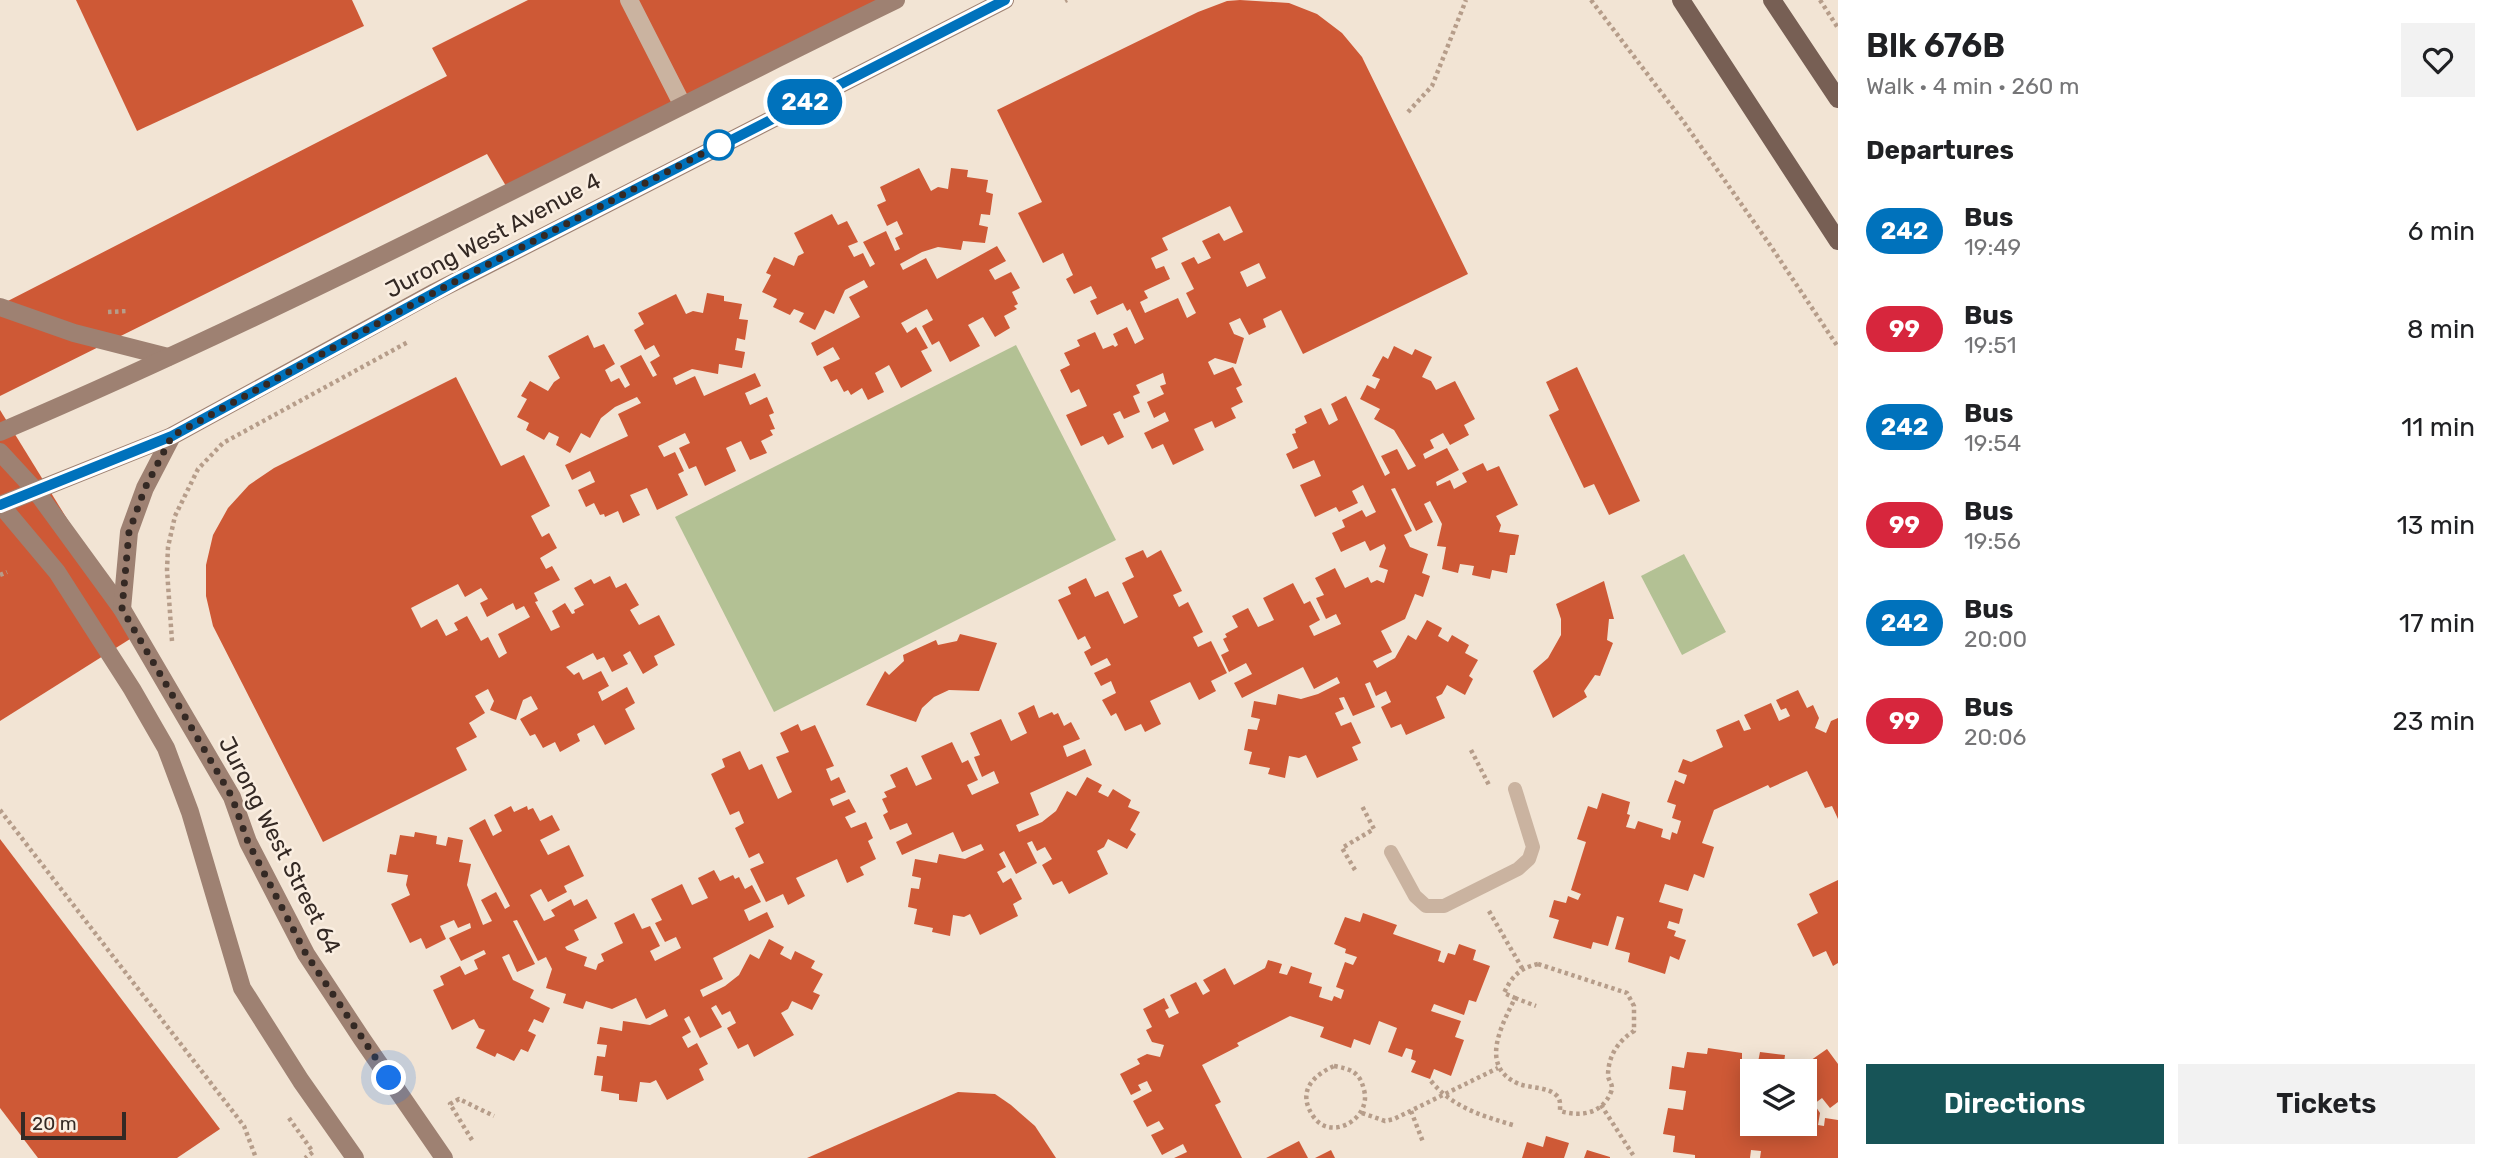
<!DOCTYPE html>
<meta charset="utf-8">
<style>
body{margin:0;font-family:Rubik,sans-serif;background:#f2f2f2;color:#202124;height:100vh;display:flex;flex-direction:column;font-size:26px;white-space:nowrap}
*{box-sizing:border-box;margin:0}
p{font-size:23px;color:#757577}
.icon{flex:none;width:38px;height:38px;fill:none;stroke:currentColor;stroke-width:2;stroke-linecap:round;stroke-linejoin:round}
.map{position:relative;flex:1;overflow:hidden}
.drawer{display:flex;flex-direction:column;background:#fff;width:665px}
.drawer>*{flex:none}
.badge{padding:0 14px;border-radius:23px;font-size:24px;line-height:46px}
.fabs{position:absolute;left:1740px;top:1059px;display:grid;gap:14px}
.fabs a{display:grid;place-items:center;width:77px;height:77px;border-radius:0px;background:#fff;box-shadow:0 4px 18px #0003;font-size:35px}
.scale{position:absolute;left:21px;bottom:18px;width:105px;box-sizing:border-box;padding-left:7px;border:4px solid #342924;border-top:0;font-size:19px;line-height:24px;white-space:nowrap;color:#342924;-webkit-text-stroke:5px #faeee1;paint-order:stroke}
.you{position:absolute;width:35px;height:35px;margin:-18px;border:5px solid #fff;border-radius:50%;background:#1a73e8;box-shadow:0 0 0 10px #1a73e833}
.map>.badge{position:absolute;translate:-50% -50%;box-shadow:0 0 0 4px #fff}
h2{padding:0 28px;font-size:26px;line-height:63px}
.round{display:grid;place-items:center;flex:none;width:74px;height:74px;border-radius:0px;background:#f2f2f2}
.summary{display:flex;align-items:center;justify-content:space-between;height:119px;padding:0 28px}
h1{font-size:33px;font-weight:600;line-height:52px}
.primary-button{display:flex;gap:14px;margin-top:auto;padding:14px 28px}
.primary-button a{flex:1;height:80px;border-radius:0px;background:#175457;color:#fff;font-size:28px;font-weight:600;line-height:80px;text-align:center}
.primary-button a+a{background:#f2f2f2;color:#202124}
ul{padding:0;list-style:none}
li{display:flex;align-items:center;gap:21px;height:98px;padding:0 28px}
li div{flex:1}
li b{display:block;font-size:26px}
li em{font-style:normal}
li .badge{min-width:77px;font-weight:700;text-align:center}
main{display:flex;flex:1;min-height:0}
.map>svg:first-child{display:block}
.green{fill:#b3c194}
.building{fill:#ce5936;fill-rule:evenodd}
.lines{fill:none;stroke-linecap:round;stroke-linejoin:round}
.path{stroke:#b69d8a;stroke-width:4.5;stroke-dasharray:3.5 3.5;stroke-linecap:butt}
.lane{stroke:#cab3a0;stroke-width:14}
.street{stroke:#cab3a0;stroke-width:18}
.secondary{stroke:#9e8172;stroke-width:18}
.primary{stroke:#775f54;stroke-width:18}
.line-casing{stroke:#fff;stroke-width:16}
.line{stroke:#0072bc;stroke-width:10}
.walk{stroke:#342924;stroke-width:7;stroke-dasharray:0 12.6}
.stop-dot{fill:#fff;stroke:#0072bc;stroke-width:3.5}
.labels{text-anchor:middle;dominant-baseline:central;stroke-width:5;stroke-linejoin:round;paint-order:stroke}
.street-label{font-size:23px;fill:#342924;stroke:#faeee1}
</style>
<main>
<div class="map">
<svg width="1838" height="1158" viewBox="0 0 1838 1158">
<rect width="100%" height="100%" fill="#f2e4d4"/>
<!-- green -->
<g class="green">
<polygon points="1016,345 1116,540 774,712 675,517"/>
<polygon points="1684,554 1726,632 1682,655 1641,576"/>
</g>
<!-- building -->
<g class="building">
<polygon points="76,0 352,0 364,26 137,131"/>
<polygon points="528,0 878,0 506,186 487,154 0,396 0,305 447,76 432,48"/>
<path d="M1240,0L1289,3L1317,14L1342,33L1362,57L1468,274L1303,354L1281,310L1263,319L1266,327L1249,335L1240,318L1229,323L1234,334L1244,338L1236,364L1215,358L1208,362L1214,375L1233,367L1242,385L1236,388L1243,402L1231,408L1236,418L1215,428L1212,421L1194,429L1204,450L1173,465L1163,444L1152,449L1144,433L1169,421L1165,412L1154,418L1147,402L1164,394L1160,386L1166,384L1163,373L1136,385L1140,393L1133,396L1140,412L1124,419L1120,411L1113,414L1124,437L1108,445L1103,436L1081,446L1066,415L1087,406L1079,389L1071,393L1060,370L1070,365L1064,353L1080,346L1077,340L1095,332L1103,349L1113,345L1115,347L1118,345L1113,334L1127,327L1135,344L1144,339L1130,309L1127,311L1123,303L1097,315L1090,301L1097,298L1091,286L1074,294L1066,279L1073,275L1063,253L1043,263L1018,213L1042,202L997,110L1198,12L1227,1ZM1230,206L1243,232L1224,241L1219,233L1202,241L1211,258L1198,264L1194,257L1181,263L1194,289L1186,293L1196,313L1187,318L1178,298L1145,313L1140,302L1148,298L1144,291L1170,279L1164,266L1156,269L1151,258L1168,250L1162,238ZM1259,263L1266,278L1247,287L1240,272Z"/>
<polygon points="919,168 931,191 938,187 948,189 951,168 968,170 967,177 988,180 986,192 993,194 990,215 981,214 979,225 988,227 985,243 963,241 961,250 938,247 922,252 900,264 903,270 926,258 937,279 997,246 1006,261 989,270 995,280 1011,272 1020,288 1012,292 1018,304 1014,306 1017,309 1004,316 1010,328 995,337 983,317 968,325 980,346 950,362 939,341 932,345 922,326 933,320 927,309 901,323 907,333 916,327 928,348 921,351 932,371 901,388 889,365 875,373 884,392 868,400 862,388 851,395 848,390 844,392 837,379 831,382 823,367 840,359 833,347 817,356 811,343 860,317 849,297 868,287 864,280 845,290 834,314 825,310 815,330 799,322 804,313 794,309 790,315 773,307 777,299 762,292 771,275 766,273 774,257 794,266 798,256 804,253 794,233 832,214 838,225 847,221 858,242 848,246 854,257 863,253 870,267 875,264 863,242 886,231 895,251 900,249 895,238 903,234 897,221 887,226 877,205 886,201 880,187"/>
<polygon points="707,293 724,296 724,301 742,304 739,319 748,320 745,340 737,338 735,350 745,352 742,368 719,364 718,374 692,369 673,378 676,385 695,376 704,396 755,373 761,386 745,393 750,405 767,397 774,413 769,415 775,429 770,430 773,435 761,441 767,453 750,460 741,441 726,448 736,471 705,486 696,466 689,469 679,448 690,443 685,433 658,446 664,457 675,452 684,471 678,474 688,495 657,510 647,488 630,495 640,515 623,523 618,511 605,517 604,514 600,515 594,503 586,507 578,490 595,482 590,471 572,480 565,465 628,436 618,414 641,403 637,397 615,407 601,418 590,438 581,433 570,453 556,445 559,437 549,432 544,440 526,430 529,423 517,417 527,399 521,396 530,381 548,391 554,382 560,378 548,356 588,335 594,348 604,344 615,364 605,370 611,382 619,378 625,388 630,385 620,366 641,355 653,377 657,375 650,362 660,356 654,345 645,350 634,330 644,324 638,313 676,294 686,314 693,311 703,313"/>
<polygon points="1394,346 1412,355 1415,349 1432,357 1422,377 1431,381 1436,390 1455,381 1475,419 1464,425 1469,435 1450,445 1443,433 1430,440 1434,448 1423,454 1425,459 1447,448 1459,470 1436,482 1437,486 1450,480 1454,489 1467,482 1462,473 1483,463 1487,471 1499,466 1518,505 1496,516 1501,525 1499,532 1519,535 1515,555 1510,555 1507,573 1492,570 1490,579 1472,575 1474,566 1460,564 1458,573 1442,569 1446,547 1437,546 1442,524 1430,501 1424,504 1433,522 1416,531 1395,488 1391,489 1412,531 1404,535 1410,547 1428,554 1422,573 1430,576 1423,597 1415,594 1405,619 1381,631 1392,652 1373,661 1377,668 1395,658 1408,635 1416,640 1427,620 1442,628 1438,636 1448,642 1452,635 1469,645 1465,653 1478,660 1469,676 1473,679 1465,695 1447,685 1442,694 1436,697 1445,718 1406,735 1401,724 1391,728 1381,707 1391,702 1386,691 1376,696 1370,682 1365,684 1375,707 1353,716 1344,697 1339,698 1344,709 1335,713 1341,726 1351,722 1361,743 1352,747 1358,760 1317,778 1306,755 1299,758 1289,756 1285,778 1268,774 1270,768 1249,764 1252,752 1244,750 1248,729 1257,730 1260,719 1251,717 1254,701 1276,705 1278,694 1301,699 1318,694 1340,683 1337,677 1314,689 1303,667 1242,698 1234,683 1252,674 1246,663 1229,672 1221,655 1229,651 1223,639 1227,637 1225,634 1238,627 1232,616 1248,608 1258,627 1274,620 1263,598 1293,583 1304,604 1310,601 1320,620 1309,626 1314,636 1341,624 1336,614 1326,619 1316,598 1324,595 1315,578 1335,568 1345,588 1368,577 1371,583 1377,580 1384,583 1388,570 1379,567 1386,548 1384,544 1370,551 1365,541 1341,552 1332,533 1345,527 1342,520 1362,510 1366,517 1376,512 1363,485 1352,491 1358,503 1339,512 1336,507 1315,517 1300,485 1321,476 1314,460 1293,469 1286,454 1298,448 1292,434 1296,433 1295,429 1307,423 1304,416 1321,408 1329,425 1338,420 1331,404 1346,396 1385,476 1390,473 1381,456 1397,449 1408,470 1416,466 1394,430 1374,419 1380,409 1360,399 1367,385 1375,389 1380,379 1372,376 1383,356 1388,359"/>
<polygon points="1577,367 1640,501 1609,515 1594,484 1584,488 1549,415 1559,410 1546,382"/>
<path d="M456,377L501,466L524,455L550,506L531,516L542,537L549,533L557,548L540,558L546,569L552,566L560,580L534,593L538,601L535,602L551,631L560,627L552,611L565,603L572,614L575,613L574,610L584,605L574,588L591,579L594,584L610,576L616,588L626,583L639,605L630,610L639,625L659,615L675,645L654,656L658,665L643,674L630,651L623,655L628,664L612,672L604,657L597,660L593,653L566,667L574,675L579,672L583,680L601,671L609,686L598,692L602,701L627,687L635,703L625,709L635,729L605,745L594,725L577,734L580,741L560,752L555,742L543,748L535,734L530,736L520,719L538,709L531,696L523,700L516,720L490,710L494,701L488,689L475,696L485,713L469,723L477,737L456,748L467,770L323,842L213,626L206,596V565L213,535L228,508L249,485L274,468ZM458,584L465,597L481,588L488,599L480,603L487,617L513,603L516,610L524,606L530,617L498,634L507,653L499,658L488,637L481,641L467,616L454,623L458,630L446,636L437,619L421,628L411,608Z"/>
<polygon points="0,410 138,634 0,721"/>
<polygon points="1143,550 1147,558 1161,550 1182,591 1173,595 1179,607 1188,602 1203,632 1193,637 1198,647 1211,641 1227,673 1211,681 1216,691 1199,700 1190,682 1150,701 1161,724 1145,732 1141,724 1125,731 1116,713 1111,716 1102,700 1116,693 1111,681 1101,686 1094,673 1111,665 1107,658 1091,666 1084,652 1091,648 1085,636 1078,640 1058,600 1071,594 1068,587 1086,578 1095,597 1108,591 1124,624 1138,617 1122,583 1134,577 1125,558"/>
<polygon points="1604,581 1614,619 1609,619 1607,640 1613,643 1600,676 1595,675 1584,691 1587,697 1553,718 1533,671 1548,658 1561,635 1561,619 1556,604"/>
<polygon points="960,634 997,643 979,691 949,690 934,697 922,708 916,722 866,705 885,671 889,675 904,661 903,655 936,640 938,645 957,641"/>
<polygon points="1798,690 1807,708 1813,705 1819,718 1815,728 1826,733 1831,721 1838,718 1838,819 1832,806 1825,808 1807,771 1770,788 1768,785 1714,810 1702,843 1714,847 1704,878 1694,874 1688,891 1665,884 1659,902 1683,909 1679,924 1669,921 1667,928 1676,931 1674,936 1686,940 1679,960 1670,956 1665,974 1628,962 1630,953 1615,949 1624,918 1617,916 1608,946 1593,942 1591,949 1553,938 1559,920 1549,917 1554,900 1566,903 1568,896 1578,900 1581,894 1571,890 1586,842 1577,839 1588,806 1597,809 1602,793 1630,802 1627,814 1630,815 1626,827 1635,829 1638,821 1663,829 1661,837 1670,840 1672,832 1677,834 1681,821 1672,818 1676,805 1667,802 1675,780 1684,784 1687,775 1678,772 1683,759 1691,762 1723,747 1716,730 1739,720 1744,731 1751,729 1744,715 1771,703 1779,721 1790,716 1786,708 1781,710 1776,700"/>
<polygon points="1034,705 1039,718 1052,712 1054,715 1058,713 1064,726 1071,722 1080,739 1063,746 1067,757 1085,749 1092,765 1030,793 1039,815 1016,825 1019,832 1042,822 1056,811 1067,791 1076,796 1087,777 1102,785 1098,792 1108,797 1113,789 1131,800 1128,807 1140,812 1130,830 1136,834 1127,849 1108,839 1104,847 1097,851 1108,874 1069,894 1062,881 1053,885 1042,865 1052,859 1045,847 1037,851 1032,841 1027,843 1037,863 1016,874 1004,851 999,854 1006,867 997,872 1003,883 1011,878 1022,899 1013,904 1018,916 980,935 970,914 964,917 953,915 950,936 932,932 933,928 914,924 917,909 908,907 911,888 919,889 921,878 912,876 915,859 937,863 939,854 965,859 984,850 981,844 962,852 953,832 902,855 896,842 912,834 907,823 890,830 883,815 888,812 882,799 887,797 884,792 896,787 890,775 907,767 916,786 932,779 921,756 952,742 962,763 968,760 978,780 967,785 972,795 999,783 994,771 982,777 974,757 980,755 970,733 1001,719 1011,741 1027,733 1018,713"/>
<polygon points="798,724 801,731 815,725 834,766 826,769 831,781 839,777 846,792 830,799 833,806 849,799 856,812 845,817 851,828 866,822 873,838 868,841 876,859 860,867 864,875 847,883 837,859 796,878 805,896 788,905 783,894 766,902 750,869 764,863 759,853 749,858 735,828 744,823 739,811 730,815 711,774 725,767 722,759 740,751 749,770 762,764 778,799 792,792 776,757 789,752 780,733"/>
<polygon points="511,806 514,812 527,806 528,810 533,808 540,821 552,815 560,830 540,840 548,855 569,845 584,876 564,886 567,892 548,902 541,889 530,895 544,921 555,916 551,910 571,899 574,906 587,899 597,918 574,930 579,940 565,947 567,950 587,957 584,966 596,970 598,964 604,961 601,954 623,943 614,923 634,913 642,929 650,926 660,946 650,951 655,961 681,948 676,937 665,942 655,923 662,920 651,899 682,884 692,905 708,898 698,878 714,870 720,881 733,875 735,879 739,877 745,889 752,885 761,902 744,910 749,921 767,912 774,927 713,958 723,979 700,990 703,997 725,986 739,975 750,954 759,959 769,939 784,947 780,954 791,960 795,951 815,961 811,968 823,974 813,992 820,995 812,1010 792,1001 788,1009 781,1013 794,1035 754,1057 748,1044 738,1049 727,1028 736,1023 730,1011 722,1015 716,1005 711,1008 722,1027 700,1038 689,1016 684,1019 691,1032 682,1037 688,1048 697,1043 708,1064 699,1069 704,1080 667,1100 656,1080 650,1083 640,1082 637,1102 619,1100 619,1094 601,1091 603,1076 594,1075 597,1056 605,1057 607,1045 597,1044 600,1027 622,1031 623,1021 650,1025 668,1016 665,1009 646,1019 636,998 612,1009 586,1001 583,1009 563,1003 566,994 546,988 552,969 546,957 538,961 517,920 513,921 535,964 517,972 509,954 502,957 513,980 534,990 530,998 550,1008 543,1023 534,1019 528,1031 536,1035 528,1052 521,1049 514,1061 497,1053 495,1057 476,1048 485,1030 479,1028 474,1019 452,1030 433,990 444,985 440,976 460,966 465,975 478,969 474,960 486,954 484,950 461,961 449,938 471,928 470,923 458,928 454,920 440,926 446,939 426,949 421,938 410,943 391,904 410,895 406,885 408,875 387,872 390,854 396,855 400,835 414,837 415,832 437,836 436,844 446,846 448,837 463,840 459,862 471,864 467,885 483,925 492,921 481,900 496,892 505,909 510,906 469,828 485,819 493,836 502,831 494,815"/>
<polygon points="0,839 220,1129 177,1158 38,1158 0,1108"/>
<polygon points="1838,880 1838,963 1833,966 1826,951 1813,957 1797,924 1818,913 1809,894"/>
<polygon points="1363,913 1397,925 1393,934 1441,951 1438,961 1444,963 1448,953 1455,955 1459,944 1476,950 1473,960 1490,966 1476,1002 1469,1000 1464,1015 1434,1004 1431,1011 1461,1021 1455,1037 1464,1040 1451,1076 1434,1069 1430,1079 1411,1072 1416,1061 1411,1059 1413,1050 1406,1048 1402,1057 1388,1052 1397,1028 1379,1021 1370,1045 1354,1039 1351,1048 1320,1037 1324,1027 1290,1016 1237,1043 1239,1046 1202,1065 1221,1102 1215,1105 1242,1158 1174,1158 1187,1152 1183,1144 1162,1155 1151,1135 1164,1129 1159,1121 1147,1127 1133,1101 1152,1091 1147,1081 1138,1085 1141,1090 1131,1095 1120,1074 1140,1064 1137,1059 1147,1054 1160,1057 1164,1045 1152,1042 1146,1030 1152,1027 1143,1009 1164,998 1169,1008 1165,1010 1169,1018 1179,1013 1170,995 1196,982 1203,995 1210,991 1203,980 1225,968 1234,985 1265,968 1268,960 1282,964 1279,973 1287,975 1291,966 1312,973 1309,983 1322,987 1319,997 1332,1001 1334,996 1341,999 1344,990 1336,987 1345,962 1353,965 1357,957 1345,953 1346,949 1334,944 1345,917 1360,922"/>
<path d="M1708,1048L1742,1053V1060L1758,1062L1760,1052L1785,1055L1784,1063L1804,1065L1827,1049L1838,1064V1102L1830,1108L1822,1098L1814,1104L1820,1113L1818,1125L1824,1126L1825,1118L1838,1120V1158H1760L1761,1151L1751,1150L1750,1158H1695V1155L1673,1152L1675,1136L1663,1134L1668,1108L1683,1110L1686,1091L1669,1089L1672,1066L1684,1068L1687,1052L1707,1054ZM1752,1071H1804V1124H1752Z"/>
<polygon points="958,1092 995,1094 1011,1105 1035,1126 1056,1158 807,1158"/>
<polygon points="1546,1136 1569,1143 1564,1158 1522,1158 1527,1142 1543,1147"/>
<polygon points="1299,1141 1308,1158 1266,1158"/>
<polygon points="1331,1150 1335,1158 1315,1158"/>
<polygon points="1587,1150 1610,1157 1610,1158 1584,1158"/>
</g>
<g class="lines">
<!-- path -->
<g class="path">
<polyline points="1591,0 1683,121 1770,245 1838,347"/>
<polyline points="1820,0 1838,28"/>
<polyline points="1065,1 1067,0"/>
<polyline points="1408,112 1432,86 1466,0"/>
<polyline points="108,312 128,311"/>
<polyline points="0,575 7,572"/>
<polyline points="172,641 167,570 168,547 175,516 198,469 223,443 408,342"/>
<polyline points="1471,750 1490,787"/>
<polyline points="0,810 244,1126 256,1158"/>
<polyline points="1355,870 1342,848 1374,829 1362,806"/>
<polyline points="1489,911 1522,968"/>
<path d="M1538,964L1627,993L1634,1006V1031C1618,1041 1608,1056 1608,1076C1609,1082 1614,1085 1611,1092C1602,1114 1581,1117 1560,1111C1560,1105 1561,1099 1556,1095C1548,1087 1530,1088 1519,1084C1478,1067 1502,1025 1515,998L1504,993C1512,976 1520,968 1538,964Z"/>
<polyline points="1515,998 1536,1006"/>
<path d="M1334,1066C1351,1069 1360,1072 1364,1090C1372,1118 1331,1143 1313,1116C1297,1092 1312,1076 1334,1066Z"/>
<path d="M1431,1081C1453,1108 1483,1116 1516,1126"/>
<polyline points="1601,1105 1635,1158"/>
<polyline points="1411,1111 1423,1142"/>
<polyline points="1362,1113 1385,1121 1394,1119 1498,1068"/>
<polyline points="289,1118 313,1152 305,1158"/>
<polyline points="472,1140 450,1104 459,1099 494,1116"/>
</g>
<!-- lane -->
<polyline class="lane" points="1391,852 1415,896 1426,906 1444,906 1518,869 1529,859 1533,847 1515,789"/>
<!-- street -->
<polyline class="street" points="629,0 682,104"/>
<!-- secondary -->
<g class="secondary">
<polyline points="0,307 74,333 168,357"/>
<path d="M0,432C305,302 598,145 896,0"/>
<polyline points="0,452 36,491 122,609 232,797 248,842 306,954 362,1039 444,1158"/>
<polyline points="0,504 57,572 132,689 166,748 190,812 242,988 301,1081 355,1158"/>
<polyline points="0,505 172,436 435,292 1005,0"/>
<polyline points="122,609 129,532 145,488 172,436"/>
</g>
<!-- primary -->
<g class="primary">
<polyline points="1681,0 1838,241"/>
<polyline points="1772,0 1838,99"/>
</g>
</g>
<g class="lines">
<defs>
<polyline id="line" points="0,505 172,436 458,280 1005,0"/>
</defs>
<!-- line casing -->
<use href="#line" class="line-casing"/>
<!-- line -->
<use href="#line" class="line"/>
<!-- walk -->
<polyline class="walk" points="389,1078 306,954 248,842 232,797 122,609 129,532 145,488 172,436 435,292 719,145"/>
</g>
<!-- markers -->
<circle class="stop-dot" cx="719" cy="145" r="14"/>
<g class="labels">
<!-- street labels -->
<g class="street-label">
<text transform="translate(493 235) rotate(-28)">Jurong West Avenue 4</text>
<text transform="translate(280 845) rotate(63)">Jurong West Street 64</text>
</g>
</g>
</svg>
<div class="fabs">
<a><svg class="icon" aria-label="layers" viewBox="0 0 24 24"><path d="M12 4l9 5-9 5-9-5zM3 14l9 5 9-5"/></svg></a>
</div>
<div class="scale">20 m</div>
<div class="you" style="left:389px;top:1078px"></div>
<b class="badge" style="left:805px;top:102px;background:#0072bc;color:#fff">242</b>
</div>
<section class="drawer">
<div class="summary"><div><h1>Blk 676B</h1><p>Walk · 4 min · 260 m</p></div><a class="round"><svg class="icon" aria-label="heart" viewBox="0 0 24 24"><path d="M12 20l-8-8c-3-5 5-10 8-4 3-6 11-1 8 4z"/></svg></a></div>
<h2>Departures</h2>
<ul>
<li><span class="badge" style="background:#0072bc;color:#fff">242</span><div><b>Bus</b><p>19:49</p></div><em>6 min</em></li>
<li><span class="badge" style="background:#d7263d;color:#fff">99</span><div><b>Bus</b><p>19:51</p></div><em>8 min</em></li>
<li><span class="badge" style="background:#0072bc;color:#fff">242</span><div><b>Bus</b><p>19:54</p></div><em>11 min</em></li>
<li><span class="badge" style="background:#d7263d;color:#fff">99</span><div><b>Bus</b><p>19:56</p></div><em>13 min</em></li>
<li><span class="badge" style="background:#0072bc;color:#fff">242</span><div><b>Bus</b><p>20:00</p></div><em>17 min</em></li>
<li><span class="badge" style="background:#d7263d;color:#fff">99</span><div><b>Bus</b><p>20:06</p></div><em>23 min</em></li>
</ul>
<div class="primary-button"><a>Directions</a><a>Tickets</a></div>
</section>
</main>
